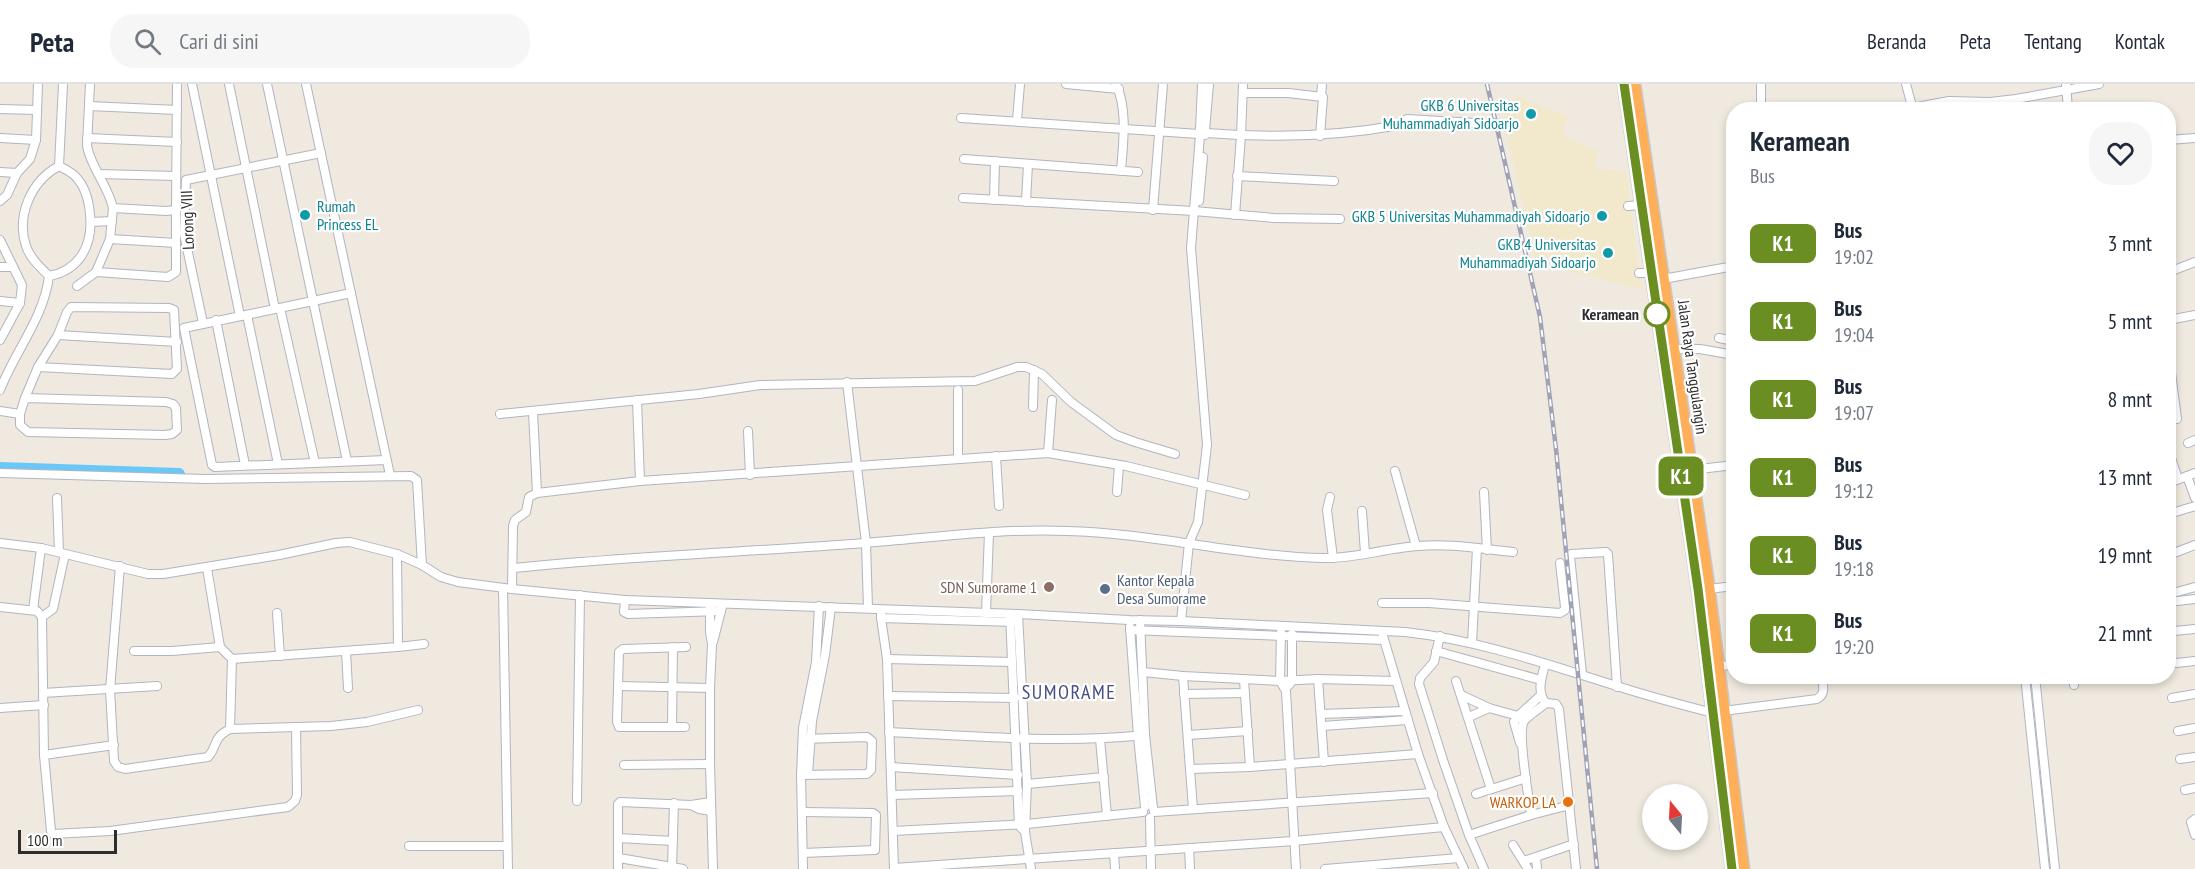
<!DOCTYPE html>
<html lang="id">
<style>
body{margin:0;font-family:"PT Sans Narrow",sans-serif;background:#f6f6f7;color:#1f2937;height:100vh;display:flex;flex-direction:column;font-size:22px;white-space:nowrap}
*{box-sizing:border-box;margin:0}
p{font-size:20px;color:#747a83}
.icon{flex:none;width:33px;height:33px;fill:none;stroke:currentColor;stroke-width:2;stroke-linecap:round;stroke-linejoin:round}
.map{position:relative;flex:1;overflow:hidden}
.sheet{position:absolute;left:1726px;top:18px;width:450px;height:582px;display:flex;flex-direction:column;background:#fff;border-radius:24px;box-shadow:0 3px 9px #0003}
.sheet>*{flex:none}
.badge{padding:0 12px;border-radius:9px;font-size:21px;line-height:39px}
.needle{width:39px;rotate:342deg}
.tools{position:absolute;left:1642px;top:700px;display:grid;gap:12px}
.tools a{display:grid;place-items:center;width:66px;height:66px;border-radius:50%;background:#fff;box-shadow:0 3px 9px #0003;font-size:30px}
.scale{position:absolute;left:18px;bottom:15px;width:99px;box-sizing:border-box;padding-left:6px;border:3px solid #2d2d2d;border-top:0;font-size:16px;line-height:21px;white-space:nowrap;color:#2d2d2d;-webkit-text-stroke:4px #fff;paint-order:stroke}
.map>.badge{position:absolute;translate:-50% -50%;box-shadow:0 0 0 3px #fff}
.round{display:grid;place-items:center;flex:none;width:63px;height:63px;border-radius:24px;background:#f6f6f7}
.overview{display:flex;align-items:center;justify-content:space-between;height:102px;padding:0 24px}
h1{font-size:28px;font-weight:800;line-height:45px}
ul{padding:0;list-style:none}
li{display:flex;align-items:center;gap:18px;height:78px;padding:0 24px}
li div{flex:1}
li b{display:block;font-size:22px}
li em{font-style:normal}
li .badge{min-width:66px;font-weight:700;text-align:center}
header{display:flex;align-items:center;gap:36px;box-sizing:border-box;height:84px;padding:0 30px;background:#fff;border-bottom:2px solid #e0e1e3}
header strong{font-size:28px}
nav{display:flex;gap:33px;margin-inline-start:auto;font-size:21px}
.search{width:420px;height:54px;background:#f6f6f7;display:flex;align-items:center;gap:15px;box-sizing:border-box;padding:0 21px;border-radius:24px;color:#747a83;font-size:22px}
.map>svg:first-child{display:block}
.education{fill:#f2e9cd}
.lines{fill:none;stroke-linecap:round;stroke-linejoin:round}
.river{stroke:#6ac8f8;stroke-width:12}
.minor-casing{stroke:#b2b4c1;stroke-width:10}
.highway-casing{stroke:#c8c8c8;stroke-width:15}
.minor{stroke:#fff;stroke-width:8}
.highway{stroke:#ffae5a;stroke-width:12}
.rail-casing{stroke:#a0a2b8;stroke-width:4.5}
.rail{stroke:#fff;stroke-width:2;stroke-dasharray:7;stroke-linecap:butt}
.line-casing{stroke:#fff;stroke-width:14}
.line{stroke:#6b8e23;stroke-width:9}
.culture-dot{fill:#0f9aa8;stroke:#fff;stroke-width:2}
.stop-dot{fill:#fff;stroke:#6b8e23;stroke-width:3}
.education-dot{fill:#8d6e63;stroke:#fff;stroke-width:2}
.service-dot{fill:#5c6f8a;stroke:#fff;stroke-width:2}
.food-dot{fill:#e8710a;stroke:#fff;stroke-width:2}
.labels{text-anchor:middle;dominant-baseline:central;stroke-width:4.5;stroke-linejoin:round;paint-order:stroke}
.culture-label{font-size:16px;fill:#0d838f;stroke:#fff;text-anchor:end}
.street-label{font-size:16px;fill:#2d2d2d;stroke:#fff}
.stop-label{font-size:16px;font-weight:bold;fill:#2d2d2d;stroke:#fff;text-anchor:end}
.service-label{font-size:16px;fill:#4e5e75;stroke:#fff;text-anchor:start}
.education-label{font-size:16px;fill:#785e54;stroke:#fff;text-anchor:end}
.food-label{font-size:16px;fill:#c56008;stroke:#fff;text-anchor:end}
.quarter-label{font-size:20px;letter-spacing:1.5px;fill:#494f82;stroke:#fff}
</style>
<header>
<strong>Peta</strong>
<div class="search"><svg class="icon" aria-label="search" viewBox="0 0 24 24"><circle cx="10" cy="10" r="6"/><path d="M15 15l6 6"/></svg>Cari di sini</div>
<nav><a>Beranda</a><a>Peta</a><a>Tentang</a><a>Kontak</a></nav>
</header>
<div class="map">
<svg width="2195" height="785" viewBox="0 0 2195 785">
<rect width="100%" height="100%" fill="#efe9df"/>
<!-- education -->
<polygon class="education" points="1515,12 1568,32 1563,52 1599,67 1595,85 1626,87 1642,206 1536,178 1503,35"/>
<g class="lines">
<!-- river -->
<polyline class="river" points="0,384 179,390"/>
<defs>
<g id="minor">
<path d="M90,0L87,62C91,84 108,101 113,124L166,127L176,126L177,0"/>
<polyline points="192,0 240,232"/>
<polyline points="229,0 275,225"/>
<polyline points="267,0 347,377"/>
<polyline points="306,0 390,391"/>
<polyline points="1066,0 1119,5"/>
<path d="M1116,0C1128,26 1123,59 1121,87"/>
<polyline points="1761,0 1761,26"/>
<polyline points="1906,0 1913,26"/>
<polyline points="2066,0 2068,26"/>
<polyline points="1243,9 1288,9 1323,13 1320,52"/>
<polyline points="1321,12 1322,0"/>
<polyline points="89,22 177,26"/>
<polyline points="1912,24 1949,17 1990,18 2016,15 2099,0"/>
<polyline points="0,25 37,26"/>
<polyline points="961,34 1199,50"/>
<polyline points="1017,36 1020,0"/>
<polyline points="1200,46 1202,0"/>
<polyline points="1205,46 1209,0"/>
<path d="M1206,49C1271,54 1335,53 1399,41L1407,35L1475,39"/>
<polyline points="0,54 36,56"/>
<polyline points="87,54 177,58"/>
<polyline points="2169,56 2195,54"/>
<polyline points="964,75 1138,88"/>
<polyline points="59,82 63,0"/>
<polyline points="0,88 17,89"/>
<polyline points="99,90 176,92"/>
<polyline points="1237,92 1334,97"/>
<polyline points="963,114 1194,127 1274,134 1340,135"/>
<polyline points="994,116 995,77"/>
<polyline points="0,117 7,111 17,89 30,75 36,56 38,0"/>
<polyline points="1199,117 1203,73"/>
<polyline points="1026,118 1028,80"/>
<polyline points="1628,122 1641,121"/>
<polyline points="1153,126 1163,0"/>
<polyline points="1235,131 1241,52 1243,0"/>
<polyline points="91,138 112,137"/>
<polyline points="110,155 176,159"/>
<polyline points="0,156 22,201 20,219 0,256"/>
<polyline points="0,183 12,183"/>
<polyline points="96,188 168,193 176,188 176,126"/>
<polyline points="2169,188 2195,178"/>
<polyline points="1639,189 1651,189"/>
<path d="M49,192C80,186 93,161 90,131C89,117 85,102 75,92C71,88 65,85 59,82"/>
<polyline points="1663,195 1734,182"/>
<polyline points="77,202 96,188 110,155 113,124"/>
<polyline points="351,209 184,244 212,381 215,383 386,376"/>
<polyline points="0,217 20,219"/>
<polyline points="280,224 315,379"/>
<polyline points="247,231 278,380"/>
<polyline points="216,236 245,381"/>
<polyline points="2169,236 2195,231"/>
<polyline points="203,239 184,150 186,96 321,69"/>
<polyline points="58,251 177,258"/>
<polyline points="1719,254 1734,257"/>
<polyline points="1674,265 1700,265 1734,271"/>
<polyline points="2169,273 2177,335"/>
<polyline points="847,298 866,459 868,524"/>
<path d="M0,306C15,267 44,234 49,192C40,183 30,174 26,162C16,132 31,97 59,82"/>
<polyline points="25,314 38,283 58,251 67,228 71,223 169,224 174,226 177,285 172,290 38,283"/>
<polygon points="25,314 166,318 173,320 176,324 177,346 172,350 165,351 28,348 20,341 20,330"/>
<polyline points="637,316 640,397"/>
<polyline points="1033,323 1034,286"/>
<polyline points="0,327 20,330"/>
<polyline points="533,328 537,409"/>
<polyline points="500,330 699,310 760,301 975,297 1017,283 1026,283 1042,290 1071,318 1116,351 1135,358 1175,370"/>
<polyline points="748,347 750,391"/>
<polyline points="2188,359 2195,356"/>
<polyline points="2169,368 2178,395"/>
<polyline points="1048,369 1052,316"/>
<polyline points="996,372 999,422"/>
<polyline points="958,374 958,306"/>
<polyline points="1691,386 1734,381"/>
<polyline points="1395,387 1416,462"/>
<polyline points="0,389 205,395 411,392 417,396 422,481"/>
<polyline points="2187,392 2195,414"/>
<polyline points="2169,399 2195,389"/>
<polyline points="1117,408 1119,381"/>
<polyline points="1484,408 1487,466"/>
<polyline points="1330,413 1327,426 1333,474"/>
<polyline points="57,414 59,468"/>
<polyline points="1362,427 1365,469"/>
<polyline points="2169,430 2195,422"/>
<path d="M0,459L41,464L148,490H163L279,471L336,459L350,458L397,470L422,481L441,493L458,498L512,505L625,516L1018,530L1129,536L1181,537L1405,548C1479,556 1549,581 1620,603C1651,613 1682,621 1713,629"/>
<polyline points="2169,471 2195,461"/>
<path d="M120,482L110,606L114,677L118,683L125,685L208,673C219,661 211,655 230,645L331,642L367,638L418,626"/>
<polyline points="207,484 220,563 232,575 230,645"/>
<path d="M513,484C630,472 748,468 865,459C932,454 999,444 1067,447C1153,449 1237,472 1323,474C1354,475 1386,464 1418,462C1450,459 1481,465 1513,468"/>
<polyline points="503,504 508,785"/>
<polyline points="512,505 513,442 515,436 526,428 529,413 537,409 640,397 1048,369 1126,382 1245,411"/>
<polyline points="1708,505 1734,502"/>
<polyline points="2169,510 2195,503"/>
<polyline points="625,516 624,528 628,530 721,527"/>
<polyline points="2169,518 2195,515"/>
<polyline points="710,519 710,548 712,560 710,604 710,680 713,785"/>
<polyline points="1382,519 1429,519 1560,529 1565,526 1565,523 1560,479"/>
<polyline points="0,523 37,527 42,533 44,671 114,661"/>
<polyline points="33,526 41,464"/>
<polyline points="277,529 280,572"/>
<polyline points="881,529 881,534 1014,538"/>
<polyline points="986,529 989,449"/>
<polyline points="1010,530 1019,741 1022,745"/>
<polyline points="1018,530 1027,700 1025,748 1031,785"/>
<polyline points="42,533 53,525 65,470"/>
<polyline points="881,534 887,575 894,785"/>
<polyline points="1140,536 1145,651 1153,724"/>
<polyline points="1181,537 1189,459 1198,438 1207,361 1191,164 1200,51 1198,49 1201,45 1205,46 1205,51 1200,51"/>
<polyline points="1130,543 1138,652 1145,723"/>
<polyline points="1130,546 1384,556"/>
<polyline points="2174,547 2195,545"/>
<polyline points="1281,548 1280,597 1286,607 1296,785"/>
<polyline points="1383,552 1418,670 1444,743 1464,785"/>
<polyline points="1440,552 1434,578 1420,594 1419,600 1443,676 1469,751 1484,785"/>
<polyline points="713,558 722,523"/>
<polyline points="1472,559 1477,464"/>
<polyline points="398,563 424,560"/>
<polyline points="134,567 172,567 220,563"/>
<polyline points="346,567 348,604"/>
<polyline points="1436,567 1541,596"/>
<polyline points="232,575 398,563 397,470"/>
<polyline points="887,575 1012,578"/>
<polyline points="2176,579 2195,577"/>
<path d="M1545,580C1542,593 1536,608 1546,619L1556,620L1559,625L1576,785"/>
<polyline points="1718,582 1734,581"/>
<polyline points="1143,588 1183,592 1280,597 1318,595 1395,597"/>
<polyline points="1582,590 1570,472 1571,470 1606,468 1608,470 1617,603"/>
<polyline points="1183,592 1193,725"/>
<polyline points="2025,592 2045,785"/>
<polyline points="2035,592 2055,785"/>
<polyline points="2073,592 2074,601"/>
<polyline points="1318,595 1324,678"/>
<polyline points="1244,596 1250,683"/>
<polyline points="1456,597 1491,705"/>
<polyline points="1289,601 1292,597 1292,550"/>
<polyline points="619,602 710,604"/>
<polyline points="43,609 157,602"/>
<polyline points="1184,610 1245,609"/>
<polyline points="1461,611 1489,624 1518,632 1524,637"/>
<polyline points="888,612 1015,614"/>
<polyline points="2172,614 2195,610"/>
<polyline points="0,624 44,621"/>
<path d="M1723,627L1817,615C1826,610 1823,602 1822,592"/>
<polyline points="1321,630 1405,627"/>
<polyline points="1469,633 1489,624"/>
<polyline points="672,642 673,563"/>
<polyline points="1322,642 1408,636"/>
<polyline points="685,643 619,643 617,638 619,568 623,565 686,563"/>
<polyline points="2178,647 2195,644"/>
<path d="M889,648C975,652 1060,660 1145,651"/>
<polyline points="1188,651 1248,647"/>
<polyline points="803,655 867,653 872,657 871,686 867,690 801,691 803,785"/>
<polyline points="1100,655 1107,732"/>
<polyline points="1520,659 1514,638 1518,632 1540,612"/>
<polyline points="44,671 51,747 53,750 110,747 288,723 295,717 297,711 296,643"/>
<polyline points="2180,675 2195,673"/>
<polyline points="624,681 710,680"/>
<polyline points="891,683 1018,691"/>
<polyline points="1190,685 1250,683 1418,670"/>
<polyline points="808,690 812,637 825,571 831,523"/>
<polyline points="801,691 803,644 816,578 819,522"/>
<polyline points="1027,700 1104,693"/>
<polyline points="2185,706 2195,704"/>
<polyline points="1476,710 1526,694"/>
<polyline points="892,711 1018,707"/>
<polyline points="577,717 580,511"/>
<polyline points="691,721 699,725 711,727"/>
<polyline points="802,728 873,729 876,731 875,766 803,769"/>
<polyline points="1154,728 1433,709"/>
<path d="M1531,731C1529,715 1517,648 1524,637C1529,631 1539,625 1546,619"/>
<polyline points="1150,734 1151,785"/>
<polyline points="2195,735 2191,738 2195,751"/>
<polyline points="893,747 1027,740 1143,728"/>
<polyline points="1469,751 1531,731 1570,721"/>
<polyline points="618,754 673,757"/>
<polyline points="1513,761 1528,785"/>
<polyline points="409,762 506,762"/>
<polyline points="1189,764 1190,785"/>
<polyline points="1114,769 1115,785"/>
<polyline points="619,774 672,783 674,719"/>
<polyline points="1536,774 1537,785"/>
<polyline points="1524,777 1574,760"/>
<polyline points="672,783 683,785"/>
<polyline points="894,784 1294,757 1444,743"/>
<polyline points="618,785 618,720 620,718 691,721 711,718"/>
<polyline points="1325,785 1459,774"/>
</g>
<g id="highway">
<polyline points="1624,0 1698,505 1732,785"/>
<polyline points="1634,0 1708,501 1743,785"/>
</g>
</defs>
<!-- minor casing -->
<use href="#minor" class="minor-casing"/>
<!-- highway casing -->
<use href="#highway" class="highway-casing"/>
<!-- minor -->
<use href="#minor" class="minor"/>
<!-- highway -->
<use href="#highway" class="highway"/>
<defs>
<polyline id="rail" points="1487,0 1540,233 1556,365 1597,785"/>
</defs>
<!-- rail casing -->
<use href="#rail" class="rail-casing"/>
<!-- rail -->
<use href="#rail" class="rail"/>
</g>
<g class="lines">
<defs>
<polyline id="line" points="1624,0 1698,505 1732,785"/>
</defs>
<!-- line casing -->
<use href="#line" class="line-casing"/>
<!-- line -->
<use href="#line" class="line"/>
</g>
<!-- markers -->
<g class="culture-dot">
<circle cx="1531" cy="30" r="6"/>
<circle cx="305" cy="131" r="6"/>
<circle cx="1602" cy="132" r="6"/>
<circle cx="1608" cy="169" r="6"/>
</g>
<circle class="stop-dot" cx="1657" cy="230" r="12"/>
<circle class="education-dot" cx="1049" cy="503" r="6"/>
<circle class="service-dot" cx="1105" cy="505" r="6"/>
<circle class="food-dot" cx="1568" cy="718" r="6"/>
<g class="labels">
<!-- culture labels -->
<g class="culture-label">
<text x="1519" y="21">GKB 6 Universitas<tspan x="1519" dy="18">Muhammadiyah Sidoarjo</tspan></text>
<text x="317" y="122" text-anchor="start">Rumah<tspan x="317" dy="18">Princess EL</tspan></text>
<text x="1590" y="132">GKB 5 Universitas Muhammadiyah Sidoarjo</text>
<text x="1596" y="160">GKB 4 Universitas<tspan x="1596" dy="18">Muhammadiyah Sidoarjo</tspan></text>
</g>
<!-- street labels -->
<g class="street-label">
<text transform="translate(187 136) rotate(-92)">Lorong VIII</text>
<text transform="translate(1693 283) rotate(82)">Jalan Raya Tanggulangin</text>
</g>
<!-- stop labels -->
<g class="stop-label">
<text x="1639" y="230">Keramean</text>
</g>
<!-- service labels -->
<g class="service-label">
<text x="1117" y="496">Kantor Kepala<tspan x="1117" dy="18">Desa Sumorame</tspan></text>
</g>
<!-- education labels -->
<g class="education-label">
<text x="1037" y="503">SDN Sumorame 1</text>
</g>
<!-- food labels -->
<g class="food-label">
<text x="1556" y="718">WARKOP LA</text>
</g>
<!-- quarter labels -->
<g class="quarter-label">
<text x="1069" y="608">SUMORAME</text>
</g>
</g>
</svg>
<div class="tools">
<a><svg class="needle" viewBox="-14 -14 28 28"><path d="M0-13l5 13h-10z" fill="#e53935"/><path d="M0 13l5-13h-10z" fill="#747a83"/></svg></a>
</div>
<div class="scale">100 m</div>
<b class="badge" style="left:1681px;top:392px;background:#6b8e23;color:#fff">K1</b>
<section class="sheet">
<div class="overview"><div><h1>Keramean</h1><p>Bus</p></div><a class="round"><svg class="icon" aria-label="heart" viewBox="0 0 24 24"><path d="M12 20l-8-8c-3-5 5-10 8-4 3-6 11-1 8 4z"/></svg></a></div>
<ul>
<li><span class="badge" style="background:#6b8e23;color:#fff">K1</span><div><b>Bus</b><p>19:02</p></div><em>3 mnt</em></li>
<li><span class="badge" style="background:#6b8e23;color:#fff">K1</span><div><b>Bus</b><p>19:04</p></div><em>5 mnt</em></li>
<li><span class="badge" style="background:#6b8e23;color:#fff">K1</span><div><b>Bus</b><p>19:07</p></div><em>8 mnt</em></li>
<li><span class="badge" style="background:#6b8e23;color:#fff">K1</span><div><b>Bus</b><p>19:12</p></div><em>13 mnt</em></li>
<li><span class="badge" style="background:#6b8e23;color:#fff">K1</span><div><b>Bus</b><p>19:18</p></div><em>19 mnt</em></li>
<li><span class="badge" style="background:#6b8e23;color:#fff">K1</span><div><b>Bus</b><p>19:20</p></div><em>21 mnt</em></li>
</ul>
</section>
</div>
